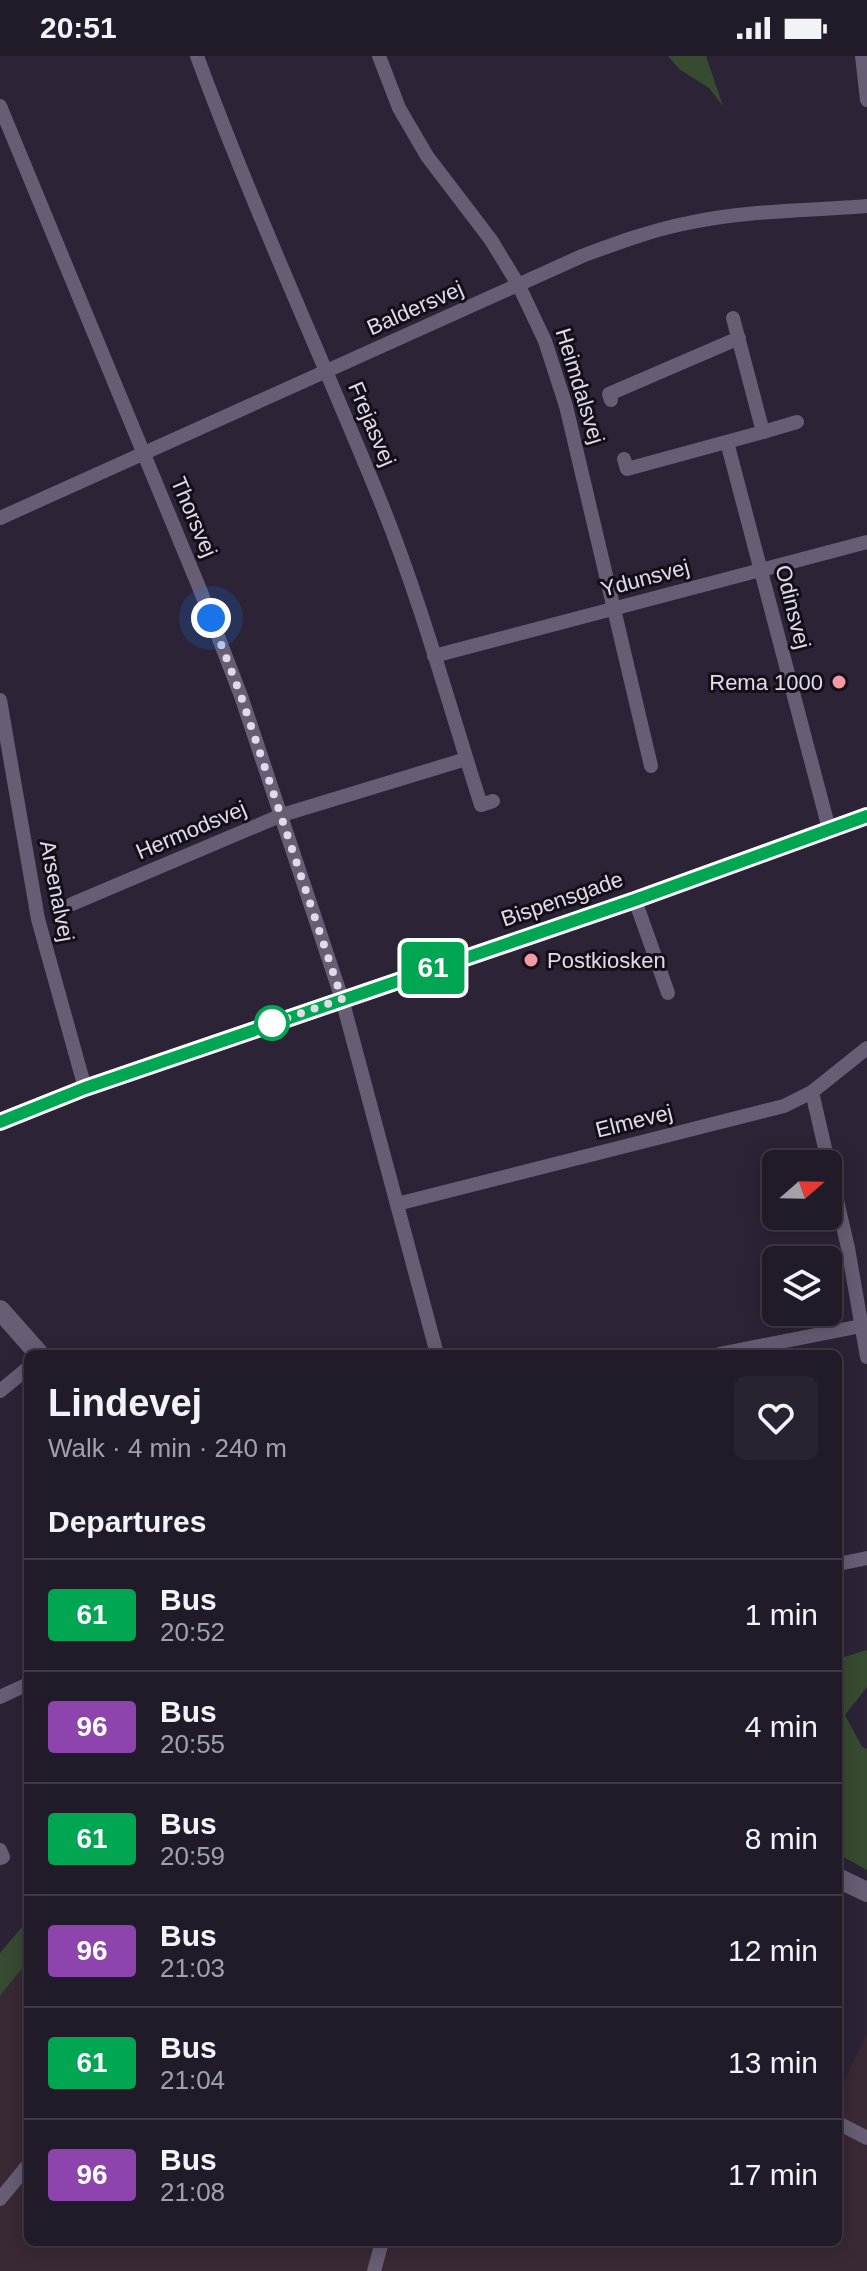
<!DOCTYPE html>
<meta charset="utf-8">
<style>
body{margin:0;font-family:Helvetica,sans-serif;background:#292331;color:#f1f3f6;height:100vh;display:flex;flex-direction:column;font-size:30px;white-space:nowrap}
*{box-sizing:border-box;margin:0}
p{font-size:26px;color:#a2a1a8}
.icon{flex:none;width:44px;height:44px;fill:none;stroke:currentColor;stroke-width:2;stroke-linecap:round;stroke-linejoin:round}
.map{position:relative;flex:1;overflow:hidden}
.drawer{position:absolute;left:24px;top:1294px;width:818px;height:896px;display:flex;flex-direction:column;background:#211a29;border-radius:12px;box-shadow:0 4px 20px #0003,0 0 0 2px #3e3846}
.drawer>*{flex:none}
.badge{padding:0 16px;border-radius:6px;font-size:28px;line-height:52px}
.needle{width:52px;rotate:70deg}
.tools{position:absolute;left:762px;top:1094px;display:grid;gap:16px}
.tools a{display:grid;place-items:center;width:80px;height:80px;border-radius:12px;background:#211a29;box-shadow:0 4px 20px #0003,0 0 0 2px #3e3846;font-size:40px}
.you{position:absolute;width:40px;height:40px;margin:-20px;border:6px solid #fff;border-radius:50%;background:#1a73e8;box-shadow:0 0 0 12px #1a73e833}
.map>.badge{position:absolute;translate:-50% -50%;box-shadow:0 0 0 4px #fff}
h2{padding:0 24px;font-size:30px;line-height:72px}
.round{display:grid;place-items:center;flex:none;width:84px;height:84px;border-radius:12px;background:#292331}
.summary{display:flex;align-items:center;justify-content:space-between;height:136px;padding:0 24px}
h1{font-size:38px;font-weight:700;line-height:60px}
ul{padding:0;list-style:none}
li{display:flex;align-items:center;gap:24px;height:112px;padding:0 24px;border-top:2px solid #3e3846}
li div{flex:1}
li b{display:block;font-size:30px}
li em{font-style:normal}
li .badge{min-width:88px;font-weight:700;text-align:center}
.status{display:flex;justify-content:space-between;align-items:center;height:56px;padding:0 40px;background:#211a29;direction:ltr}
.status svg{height:22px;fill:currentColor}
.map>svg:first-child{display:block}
.industrial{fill:#392934}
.green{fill:#374b31}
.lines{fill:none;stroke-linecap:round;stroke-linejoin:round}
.minor{stroke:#675d74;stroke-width:14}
.tertiary{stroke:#675d74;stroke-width:18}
.secondary{stroke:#675d74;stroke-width:20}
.line-casing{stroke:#fff;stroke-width:18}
.line{stroke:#00a651;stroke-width:12}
.walk{stroke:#e1dbe9;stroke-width:8;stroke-dasharray:0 14.4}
.poi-dot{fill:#f49aa6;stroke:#130e17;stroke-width:3}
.stop-dot{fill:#fff;stroke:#00a651;stroke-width:4}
.labels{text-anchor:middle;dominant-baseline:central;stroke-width:6;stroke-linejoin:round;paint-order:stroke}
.street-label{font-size:22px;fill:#e1dbe9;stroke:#130e17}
.poi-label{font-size:22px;fill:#e1dbe9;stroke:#130e17;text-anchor:end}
</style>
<div class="status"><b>20:51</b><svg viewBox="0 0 49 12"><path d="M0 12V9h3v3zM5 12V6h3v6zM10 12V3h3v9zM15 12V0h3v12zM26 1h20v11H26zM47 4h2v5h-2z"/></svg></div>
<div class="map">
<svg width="867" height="2215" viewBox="0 0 867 2215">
<rect width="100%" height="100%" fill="#2c2337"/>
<!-- industrial -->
<polygon class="industrial" points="28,1905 28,2186 838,2186 838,2039 867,1977 867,2215 0,2215 0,1940"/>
<!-- green -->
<g class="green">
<polygon points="668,0 706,0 723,50 709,32 679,13"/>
<polygon points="838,1594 844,1601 867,1594 867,1631 845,1659 862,1691 867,1693 867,1814 838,1798"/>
<polygon points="28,1864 28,1905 0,1940 0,1897"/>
</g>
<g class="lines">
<!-- minor -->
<g class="minor">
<path d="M197,0C253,152 321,299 382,449C421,546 449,649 481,749L493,745"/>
<polyline points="379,0 399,52 427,100 491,184 519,230 545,285 566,350 651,710"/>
<polyline points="862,0 867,44"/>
<polyline points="0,50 201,536 241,640 342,943 437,1298"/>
<polyline points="611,344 609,338 739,282"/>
<polyline points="763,376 797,366"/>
<polyline points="727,386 829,773"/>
<polyline points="624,403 627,413 763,376 733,262"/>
<path d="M0,462L582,200C617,187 652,174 688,167C746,154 808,155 867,150"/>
<polyline points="434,600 867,486"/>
<polyline points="0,644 38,863 85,1032"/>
<polyline points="635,844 668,937"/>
<polyline points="72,848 282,759 466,703"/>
<polyline points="812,1036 848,1192 867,1301"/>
<polyline points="397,1148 784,1050 812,1036 867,992"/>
<polyline points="719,1298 861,1270"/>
<polyline points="0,1335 28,1312"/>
<polyline points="838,1508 867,1502"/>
<polyline points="0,1641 28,1628"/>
<polyline points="0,1794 3,1801 0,1802"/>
<polyline points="838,2067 867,2082"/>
<polyline points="0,2143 28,2109"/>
<polyline points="374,2215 382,2186"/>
</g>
<!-- tertiary -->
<polyline class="tertiary" points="0,1066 85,1032 635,844 867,760"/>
<!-- secondary -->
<g class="secondary">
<polyline points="0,1254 39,1298"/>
<polyline points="838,1822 867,1836"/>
</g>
</g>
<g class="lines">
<defs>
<polyline id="line" points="0,1066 85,1032 635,844 867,760"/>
</defs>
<!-- line casing -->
<use href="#line" class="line-casing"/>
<!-- line -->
<use href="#line" class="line"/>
<!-- walk -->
<polyline class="walk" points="211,562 241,640 342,943 264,970 272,967"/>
</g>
<!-- markers -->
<g class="poi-dot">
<circle cx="839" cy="626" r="8"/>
<circle cx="531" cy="904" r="8"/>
</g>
<circle class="stop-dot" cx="272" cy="967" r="16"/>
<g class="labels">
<!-- street labels -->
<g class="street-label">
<text transform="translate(415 252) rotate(-24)">Baldersvej</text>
<text transform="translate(580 330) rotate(73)">Heimdalsvej</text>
<text transform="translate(372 368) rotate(67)">Frejasvej</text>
<text transform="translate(194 461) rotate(67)">Thorsvej</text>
<text transform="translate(645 522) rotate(-15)">Ydunsvej</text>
<text transform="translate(793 551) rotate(76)">Odinsvej</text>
<text transform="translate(191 774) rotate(-23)">Hermodsvej</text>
<text transform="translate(57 835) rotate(79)">Arsenalvej</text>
<text transform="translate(562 843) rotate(-19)">Bispensgade</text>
<text transform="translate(634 1065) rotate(-14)">Elmevej</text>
</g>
<!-- poi labels -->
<g class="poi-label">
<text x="823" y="626">Rema 1000</text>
<text x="547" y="904" text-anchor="start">Postkiosken</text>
</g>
</g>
</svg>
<div class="tools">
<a><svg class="needle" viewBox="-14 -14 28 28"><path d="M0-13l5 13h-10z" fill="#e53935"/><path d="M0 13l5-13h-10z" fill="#a2a1a8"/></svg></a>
<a><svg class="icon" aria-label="layers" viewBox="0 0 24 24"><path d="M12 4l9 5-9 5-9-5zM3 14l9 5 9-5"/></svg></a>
</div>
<div class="you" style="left:211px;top:562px"></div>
<b class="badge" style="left:433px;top:912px;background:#00a651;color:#fff">61</b>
<section class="drawer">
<div class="summary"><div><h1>Lindevej</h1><p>Walk · 4 min · 240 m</p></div><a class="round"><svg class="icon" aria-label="heart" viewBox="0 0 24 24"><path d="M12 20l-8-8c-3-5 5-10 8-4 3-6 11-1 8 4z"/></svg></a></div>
<h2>Departures</h2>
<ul>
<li><span class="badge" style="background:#00a651;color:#fff">61</span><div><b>Bus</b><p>20:52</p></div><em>1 min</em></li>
<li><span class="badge" style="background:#8e44ad;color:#fff">96</span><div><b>Bus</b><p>20:55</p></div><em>4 min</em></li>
<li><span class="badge" style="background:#00a651;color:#fff">61</span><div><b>Bus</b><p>20:59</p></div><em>8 min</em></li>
<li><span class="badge" style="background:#8e44ad;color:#fff">96</span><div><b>Bus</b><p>21:03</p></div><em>12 min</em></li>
<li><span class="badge" style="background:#00a651;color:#fff">61</span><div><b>Bus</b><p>21:04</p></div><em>13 min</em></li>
<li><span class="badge" style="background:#8e44ad;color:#fff">96</span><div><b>Bus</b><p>21:08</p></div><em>17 min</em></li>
</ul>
</section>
</div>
